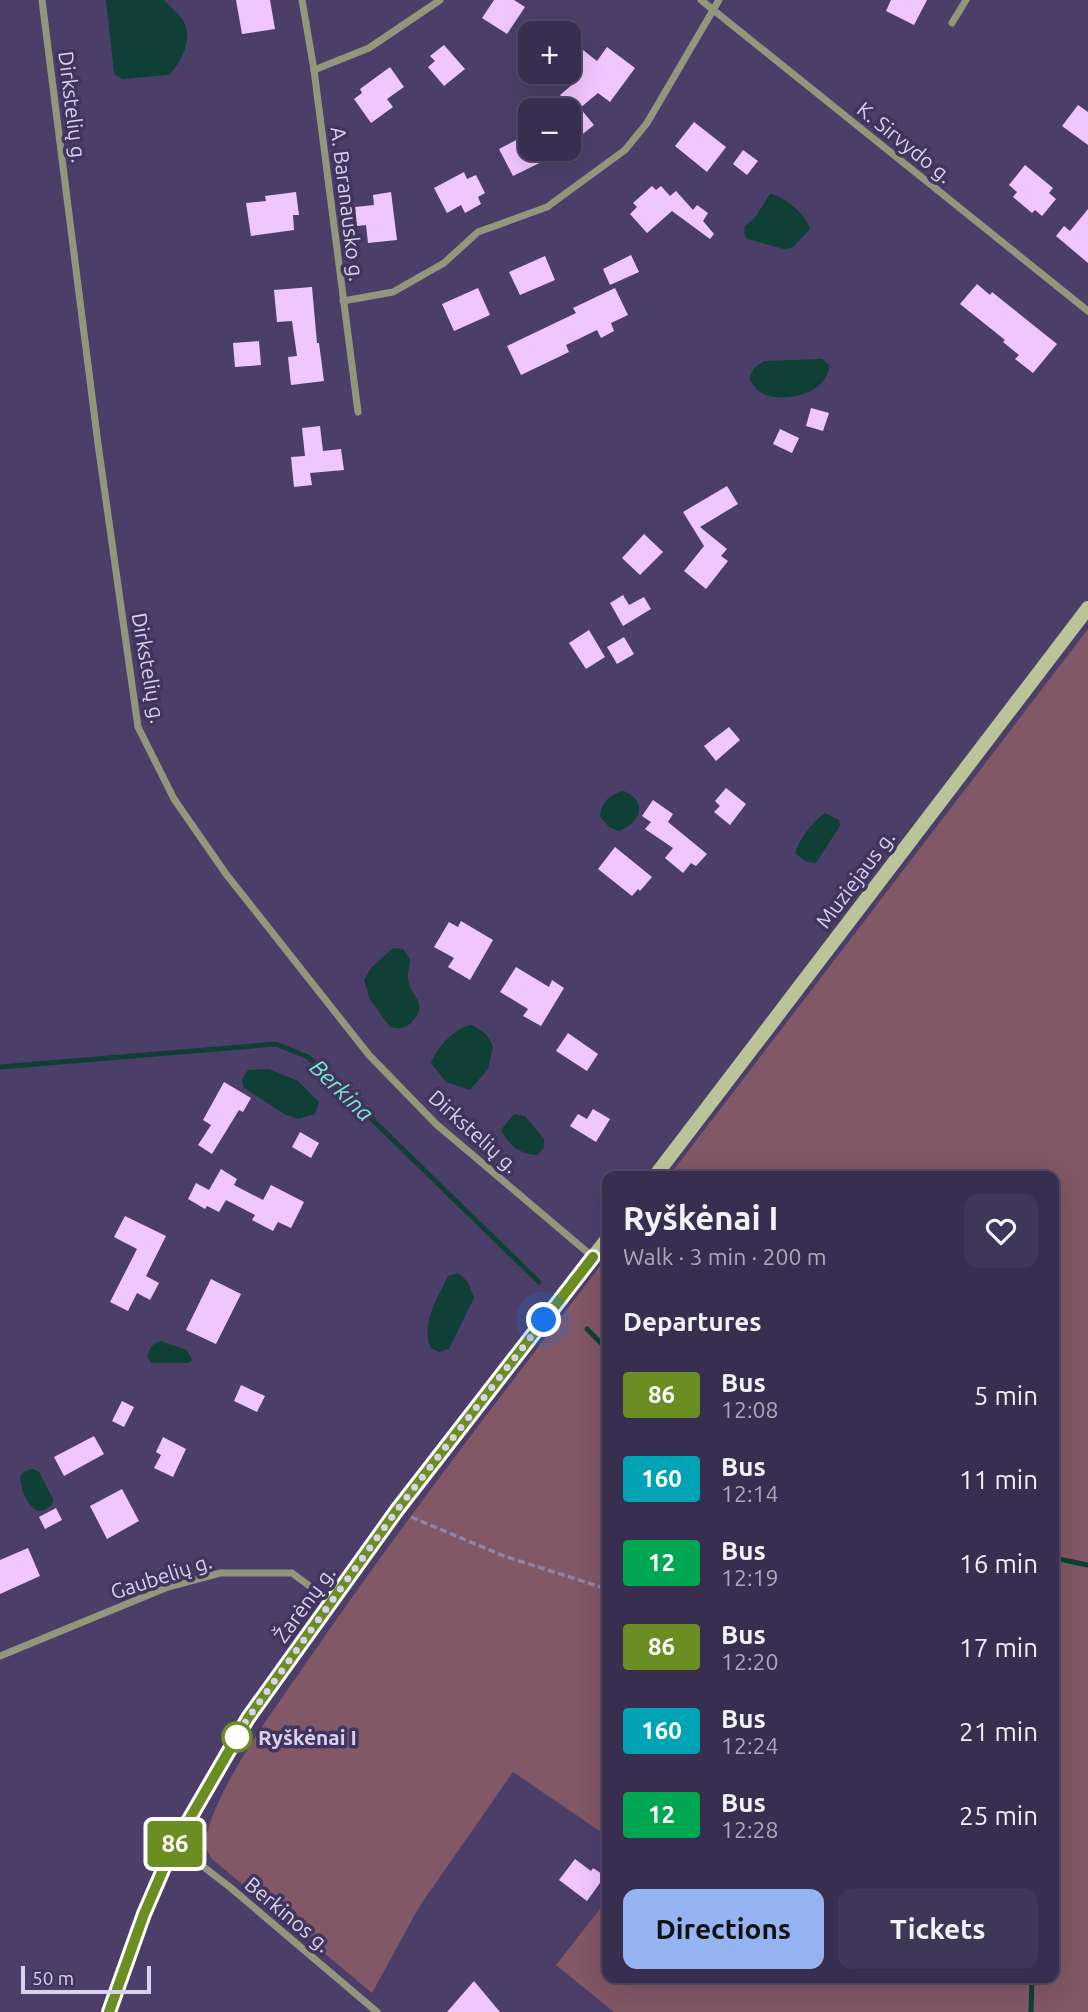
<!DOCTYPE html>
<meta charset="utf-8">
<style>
body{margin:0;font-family:Ubuntu,sans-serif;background:#3f3757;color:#f1f3f6;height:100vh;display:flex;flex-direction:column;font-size:26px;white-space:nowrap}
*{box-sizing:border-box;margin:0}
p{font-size:23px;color:#aba9b7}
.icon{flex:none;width:38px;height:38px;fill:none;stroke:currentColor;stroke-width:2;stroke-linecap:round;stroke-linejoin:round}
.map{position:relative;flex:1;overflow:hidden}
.drawer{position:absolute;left:602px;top:1171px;width:457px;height:812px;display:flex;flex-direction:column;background:#382f50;border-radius:14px;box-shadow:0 7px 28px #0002,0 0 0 2px #524a67}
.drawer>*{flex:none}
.badge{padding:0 14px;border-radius:5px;font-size:24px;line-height:46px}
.buttons{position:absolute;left:518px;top:21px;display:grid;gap:14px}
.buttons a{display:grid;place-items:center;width:63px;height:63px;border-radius:14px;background:#382f50;box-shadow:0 7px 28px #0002,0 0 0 2px #524a67;font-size:35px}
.scale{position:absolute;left:21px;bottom:18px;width:130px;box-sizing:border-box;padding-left:7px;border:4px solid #d8d2ec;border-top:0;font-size:19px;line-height:24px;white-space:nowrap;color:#d8d2ec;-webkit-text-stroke:5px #41345e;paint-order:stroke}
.you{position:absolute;width:35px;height:35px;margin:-18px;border:5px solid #fff;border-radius:50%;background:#1a73e8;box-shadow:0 0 0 10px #1a73e833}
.map>.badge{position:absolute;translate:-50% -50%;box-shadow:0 0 0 4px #fff}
h2{padding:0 21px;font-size:26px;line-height:63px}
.round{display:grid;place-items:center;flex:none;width:74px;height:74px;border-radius:14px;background:#3f3757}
.headline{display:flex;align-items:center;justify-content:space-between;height:119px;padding:0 21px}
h1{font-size:33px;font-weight:600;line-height:52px}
.primary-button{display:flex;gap:14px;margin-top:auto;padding:14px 21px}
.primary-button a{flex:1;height:80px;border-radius:14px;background:#95b2f1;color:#111;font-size:28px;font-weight:600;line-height:80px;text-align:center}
.primary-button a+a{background:#3f3757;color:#f1f3f6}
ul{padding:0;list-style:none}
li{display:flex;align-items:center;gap:21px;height:84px;padding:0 21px}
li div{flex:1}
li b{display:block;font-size:26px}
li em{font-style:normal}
li .badge{min-width:77px;font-weight:700;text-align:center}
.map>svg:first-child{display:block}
.green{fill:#825766}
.water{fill:#103f35}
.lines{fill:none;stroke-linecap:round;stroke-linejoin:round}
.stream{stroke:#103f35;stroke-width:5}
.building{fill:#efc6ff}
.path{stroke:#8d84a7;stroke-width:3.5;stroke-dasharray:7 3.5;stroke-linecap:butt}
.street{stroke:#92977c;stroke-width:7}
.secondary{stroke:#bbc398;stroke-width:14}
.line-casing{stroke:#fff;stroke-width:16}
.line{stroke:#6b8e23;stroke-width:10}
.walk{stroke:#d8d2ec;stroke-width:7;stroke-dasharray:0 12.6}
.stop-dot{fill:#fff;stroke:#6b8e23;stroke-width:3.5}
.labels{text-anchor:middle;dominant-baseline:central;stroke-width:7;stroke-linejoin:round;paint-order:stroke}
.street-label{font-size:21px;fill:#d8d2ec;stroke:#41345e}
.stop-label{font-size:21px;font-weight:bold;fill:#d8d2ec;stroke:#41345e;text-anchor:start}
.water-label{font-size:23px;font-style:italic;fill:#72ecd1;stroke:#41345e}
</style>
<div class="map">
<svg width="1088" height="2012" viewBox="0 0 1088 2012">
<rect width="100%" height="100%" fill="#4b3f6a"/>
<!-- green -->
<g class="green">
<polygon points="1088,629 1088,2012 614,2012 556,1965 607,1900 607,1978 1054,1978 1054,1176 669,1176"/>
<path d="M607,1257V1836L513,1772L419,1907L372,1993L212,1859L204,1845C216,1786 270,1716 304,1666C400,1526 504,1392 607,1257Z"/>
</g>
<!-- water -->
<g class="water">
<path d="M106,0H164C170,7 180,14 184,22C193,40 181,63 169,75L122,79L114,74Z"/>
<path d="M770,194C785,196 806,215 810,229L792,248L784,249L747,239L744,232L745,226L754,219Z"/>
<path d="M822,359L829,365C829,394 781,405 760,392C755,389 752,383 749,378L754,368L764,361Z"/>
<path d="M624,791C650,802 639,825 618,831L609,827L600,817C600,803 611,793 624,791Z"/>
<path d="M825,813L839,820L840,826L816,863L806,862L795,853C800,838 812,822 825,813Z"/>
<path d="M393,948L403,949L410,959C410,965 408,971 408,976C407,996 432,1001 411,1023C404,1029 398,1029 390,1027L370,1000L364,980L371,968Z"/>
<path d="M472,1025L486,1034L493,1046L488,1069L470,1090L446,1082L431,1063C437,1047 455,1027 472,1025Z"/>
<polygon points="269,1069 298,1081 319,1102 315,1114 298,1119 284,1114 243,1087 242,1079 248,1070"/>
<path d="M514,1114L525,1116L544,1139V1148L537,1155C518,1154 510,1146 501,1130Z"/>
<path d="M458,1273L468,1282L474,1298L449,1349L439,1352L431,1348C420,1323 438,1298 448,1276Z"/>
<path d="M161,1341L187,1350L192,1360L188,1363H151L147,1356C150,1348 152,1343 161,1341Z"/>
<path d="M33,1469L39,1472L53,1499L52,1505C48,1507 45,1510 41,1511C28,1512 20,1486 20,1476L25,1471Z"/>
</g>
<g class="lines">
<!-- stream -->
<g class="stream">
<polyline points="0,1067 276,1044 308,1057 539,1282"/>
<polyline points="587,1329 607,1349"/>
<polyline points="1054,1558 1088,1565"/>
<polyline points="1031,2012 1032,1978"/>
</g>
</g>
<!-- building -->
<g class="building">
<polygon points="236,0 270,0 275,29 242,34"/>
<polygon points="494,0 514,0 525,7 507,34 482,18"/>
<polygon points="891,0 927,0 914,25 886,11"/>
<polygon points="569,39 597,61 607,47 635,68 610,102 598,93 580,108 594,125 569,145 569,110 552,110 564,100 560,95 573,84 569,81"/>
<polygon points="444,45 465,69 444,86 428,67 435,61 430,56"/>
<polygon points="390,67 404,87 387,99 393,107 371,123 354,99 362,93 360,89"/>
<polygon points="1078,105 1088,112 1088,145 1062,126"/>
<polygon points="694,122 726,147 707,172 675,146"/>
<polygon points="530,133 530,149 568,149 513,176 499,149"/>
<polygon points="743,150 758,161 747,175 733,164"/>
<polygon points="1025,165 1053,188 1049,193 1056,199 1042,216 1035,210 1032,213 1013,197 1017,192 1009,185"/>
<polygon points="464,172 467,179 476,175 485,193 478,197 481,204 465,213 461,205 447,213 434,188"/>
<polygon points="652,186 656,190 661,186 670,196 676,191 693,210 697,205 708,213 703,221 714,234 710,239 672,211 647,233 630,214 637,207 633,203"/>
<polygon points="296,192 299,215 293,215 294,230 251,236 246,203 266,201 265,196"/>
<polygon points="391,192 397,240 368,243 366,225 357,226 355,207 374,205 373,195"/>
<polygon points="1088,209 1088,263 1056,236 1064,226 1070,231"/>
<polygon points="631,255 639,272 610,285 603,269"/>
<polygon points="545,256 555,280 520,295 509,272"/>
<polygon points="977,284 990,295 992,292 1057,344 1033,373 1015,359 1019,355 1003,342 1005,340 960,304"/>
<polygon points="312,287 317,343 319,343 324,381 291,385 288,357 297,356 292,321 277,322 274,290"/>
<polygon points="478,288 490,315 454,331 442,304"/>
<polygon points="615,288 628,315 611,323 614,331 601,338 597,330 566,345 569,352 521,375 507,346 576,313 573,308"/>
<polygon points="259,341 261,365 235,367 233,343"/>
<polygon points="811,408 829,413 823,431 806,426"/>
<polygon points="320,426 323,451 341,449 344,470 310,473 312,485 294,487 291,457 305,456 302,428"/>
<polygon points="780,429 799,438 792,453 773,444"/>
<polygon points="727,486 738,504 700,527 727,549 721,556 728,561 706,589 684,571 704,546 683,512"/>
<polygon points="644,534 663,552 640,575 622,558"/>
<polygon points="623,595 629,605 644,597 651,609 623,626 610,603"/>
<polygon points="589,630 605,657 586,669 569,643"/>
<polygon points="624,637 634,654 617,664 607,647"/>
<polygon points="729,727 740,740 716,761 704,746"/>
<polygon points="726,788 746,804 730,825 714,812 720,806 715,801"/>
<polygon points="653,800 673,814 668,822 707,854 696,866 691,863 683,873 665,858 673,848 645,829 651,822 642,816"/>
<polygon points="615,847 652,877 640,891 638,889 632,896 598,869"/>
<polygon points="461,921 493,940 470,980 448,967 454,958 434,947 449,922 458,927"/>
<polygon points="516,967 549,987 552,980 564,988 541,1026 523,1016 528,1009 500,992"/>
<polygon points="568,1033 598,1054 587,1071 556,1051"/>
<polygon points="224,1082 251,1098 243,1112 239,1110 212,1154 198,1145 211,1125 203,1120"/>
<polygon points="593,1109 610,1119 596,1142 570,1126 578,1114 587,1119"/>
<polygon points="300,1132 319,1143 311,1158 292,1147"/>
<polygon points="221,1169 237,1179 234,1185 263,1200 271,1185 304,1202 291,1228 278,1222 273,1231 252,1220 255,1215 226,1200 219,1212 207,1206 205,1209 188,1199 196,1183 209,1190"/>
<polygon points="125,1216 166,1236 146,1276 159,1283 150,1300 137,1293 128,1311 110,1302 137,1249 114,1237"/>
<polygon points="211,1279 241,1294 216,1344 186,1330"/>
<polygon points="241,1385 265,1396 257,1412 234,1401"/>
<polygon points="122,1401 134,1407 124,1427 112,1421"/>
<polygon points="94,1436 104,1454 64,1476 54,1457"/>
<polygon points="163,1437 186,1449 173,1477 154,1468 161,1455 156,1452"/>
<polygon points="122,1489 139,1521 107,1539 90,1506"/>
<polygon points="56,1508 62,1520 45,1529 39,1517"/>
<polygon points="28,1548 40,1576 0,1594 0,1560"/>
<polygon points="575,1859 591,1871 593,1868 605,1876 587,1901 559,1880"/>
<polygon points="474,1981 500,2012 447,2012"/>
</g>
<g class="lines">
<!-- path -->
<polyline class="path" points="411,1517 504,1556 607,1589"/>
<!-- street -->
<g class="street">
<polyline points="42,0 98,444 138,727 174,799 226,874 369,1055 436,1124 593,1257"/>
<polyline points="302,0 314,70 358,412"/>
<polyline points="701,0 1088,311"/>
<polyline points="952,23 966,0"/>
<polyline points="314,70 369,48 440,0"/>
<polyline points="343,301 393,292 444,263 478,232 547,207 625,150 647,123 719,0"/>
<polyline points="0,1656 168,1587 220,1573 292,1573 331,1602"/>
<polyline points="172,1849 196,1861 231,1888 377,2012"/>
</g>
<!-- secondary -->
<g class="secondary">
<polyline points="655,1176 1088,608"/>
<polyline points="109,2012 144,1914 172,1849 248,1718 397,1510 607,1239"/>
</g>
</g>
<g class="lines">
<defs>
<polyline id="line" points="109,2012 144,1914 172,1849 248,1718 397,1510 593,1257"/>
</defs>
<!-- line casing -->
<use href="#line" class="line-casing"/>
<!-- line -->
<use href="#line" class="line"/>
<!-- walk -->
<polyline class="walk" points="237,1737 234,1740 248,1718 397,1510 544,1320"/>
</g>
<!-- markers -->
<circle class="stop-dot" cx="237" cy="1737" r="14"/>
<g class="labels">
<!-- street labels -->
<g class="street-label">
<text transform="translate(73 107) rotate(83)">Dirkstelių g.</text>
<text transform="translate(905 142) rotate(39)">K. Sirvydo g.</text>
<text transform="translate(348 204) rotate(83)">A. Baranausko g.</text>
<text transform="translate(149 668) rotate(80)">Dirkstelių g.</text>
<text transform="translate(855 879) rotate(-53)">Muziejaus g.</text>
<text transform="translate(474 1131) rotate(42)">Dirkstelių g.</text>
<text transform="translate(161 1576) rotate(-18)">Gaubelių g.</text>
<text transform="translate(304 1604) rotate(-54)">Žarėnų g.</text>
<text transform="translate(288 1914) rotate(40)">Berkinos g.</text>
</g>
<!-- stop labels -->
<g class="stop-label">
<text x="258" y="1737">Ryškėnai I</text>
</g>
<!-- water labels -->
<g class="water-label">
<text transform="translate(342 1090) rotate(44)">Berkina</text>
</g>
</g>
</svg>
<div class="buttons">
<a>+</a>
<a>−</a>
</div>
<div class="scale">50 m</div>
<div class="you" style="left:544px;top:1320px"></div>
<b class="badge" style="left:175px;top:1844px;background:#6b8e23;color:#fff">86</b>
<section class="drawer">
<div class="headline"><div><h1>Ryškėnai I</h1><p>Walk · 3 min · 200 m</p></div><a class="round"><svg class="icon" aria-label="heart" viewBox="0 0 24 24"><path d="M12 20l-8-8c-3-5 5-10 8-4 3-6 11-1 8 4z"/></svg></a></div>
<h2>Departures</h2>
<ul>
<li><span class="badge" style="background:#6b8e23;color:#fff">86</span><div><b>Bus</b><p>12:08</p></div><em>5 min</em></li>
<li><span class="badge" style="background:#00a3b4;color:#fff">160</span><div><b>Bus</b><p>12:14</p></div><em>11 min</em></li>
<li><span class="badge" style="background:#00a651;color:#fff">12</span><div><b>Bus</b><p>12:19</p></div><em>16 min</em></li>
<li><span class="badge" style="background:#6b8e23;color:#fff">86</span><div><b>Bus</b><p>12:20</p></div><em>17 min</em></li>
<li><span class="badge" style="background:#00a3b4;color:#fff">160</span><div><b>Bus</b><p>12:24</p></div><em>21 min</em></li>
<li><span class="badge" style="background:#00a651;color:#fff">12</span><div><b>Bus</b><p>12:28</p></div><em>25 min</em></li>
</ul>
<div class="primary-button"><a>Directions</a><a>Tickets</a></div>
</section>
</div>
